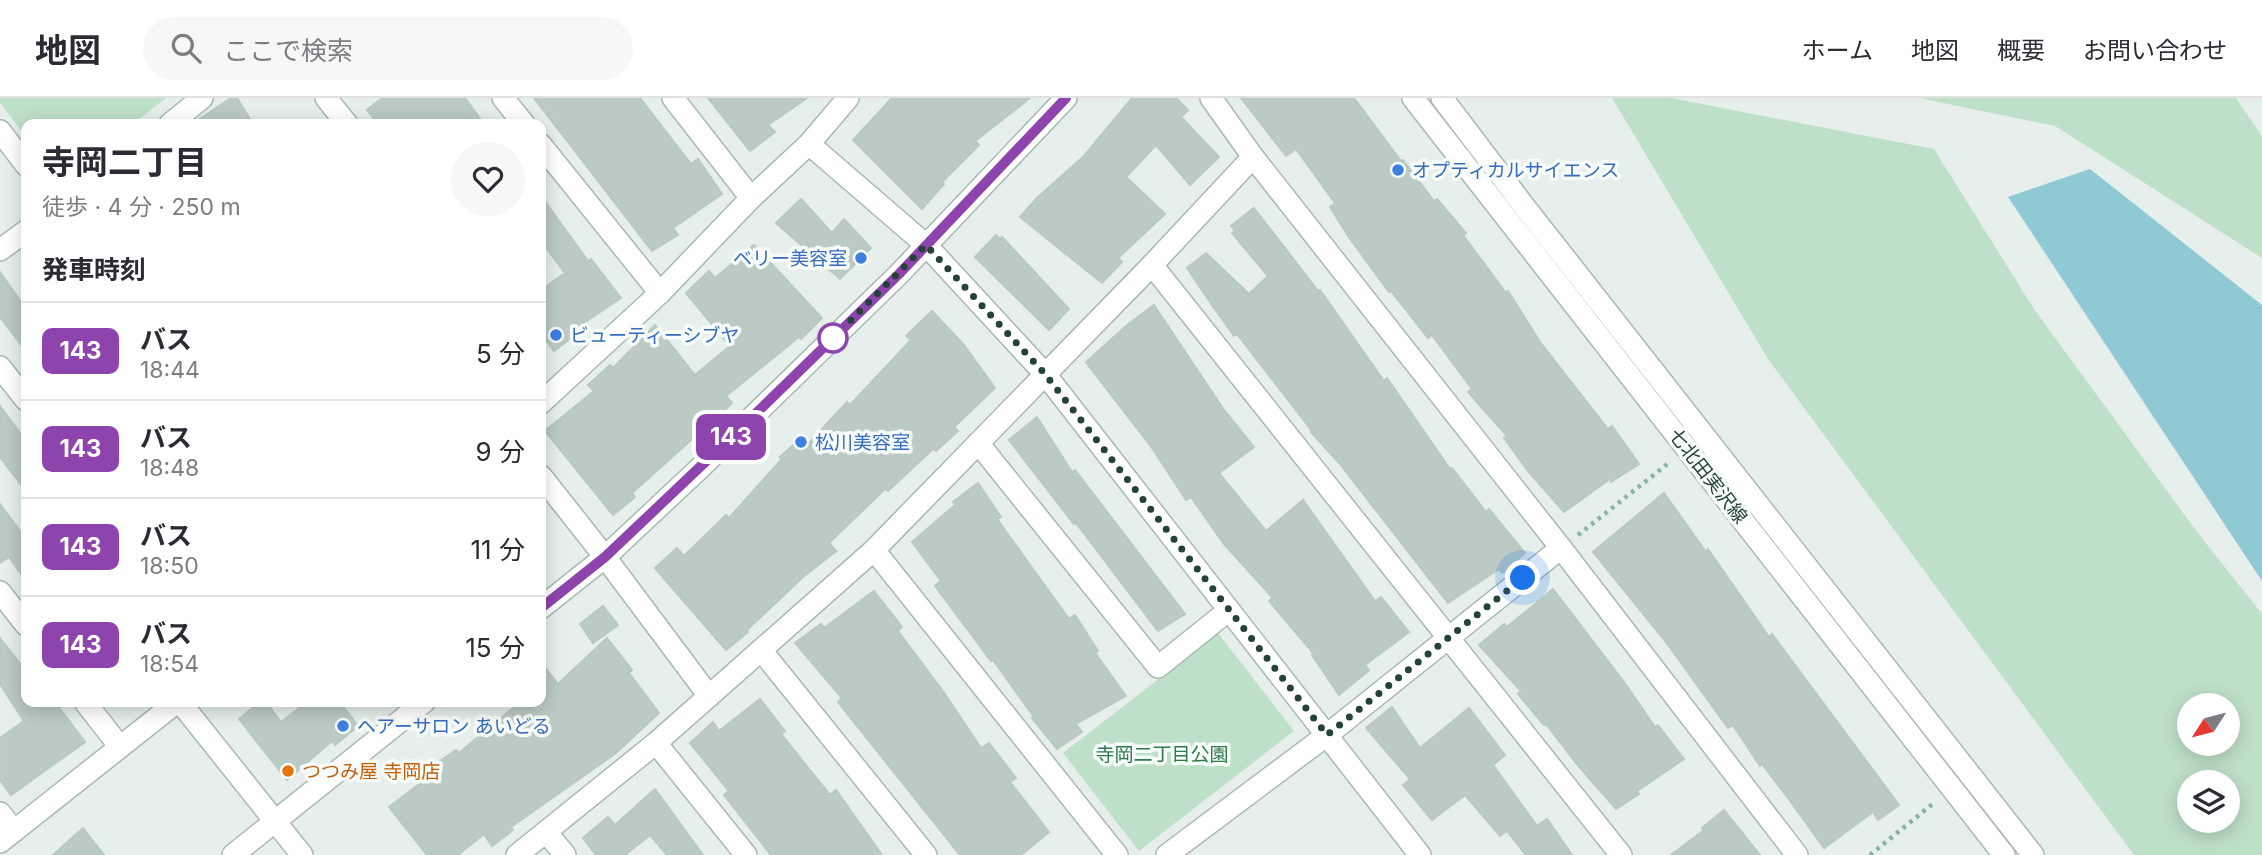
<!DOCTYPE html>
<html lang="ja">
<meta charset="utf-8">
<style>
body{margin:0;font-family:Inter,"Noto Sans JP",sans-serif;background:#f7f7f7;color:#2b2b33;height:100vh;display:flex;flex-direction:column;font-size:26px;white-space:nowrap}
*{box-sizing:border-box;margin:0}
p{font-size:23px;color:#7c7c81}
.icon{flex:none;width:38px;height:38px;fill:none;stroke:currentColor;stroke-width:2;stroke-linecap:round;stroke-linejoin:round}
.map{position:relative;flex:1;overflow:hidden}
.details{position:absolute;left:21px;top:21px;width:525px;height:588px;display:flex;flex-direction:column;background:#fff;border-radius:14px;box-shadow:0 4px 18px #0003}
.details>*{flex:none}
.badge{padding:0 14px;border-radius:10px;font-size:24px;line-height:46px}
.needle{width:46px;rotate:234deg}
.tools{position:absolute;left:2177px;top:595px;display:grid;gap:14px}
.tools a{display:grid;place-items:center;width:63px;height:63px;border-radius:50%;background:#fff;box-shadow:0 4px 18px #0003;font-size:35px}
.you{position:absolute;width:35px;height:35px;margin:-18px;border:5px solid #fff;border-radius:50%;background:#1a73e8;box-shadow:0 0 0 10px #1a73e833}
.map>.badge{position:absolute;translate:-50% -50%;box-shadow:0 0 0 4px #fff}
h2{padding:0 21px;font-size:26px;line-height:63px}
.round{display:grid;place-items:center;flex:none;width:74px;height:74px;border-radius:37px;background:#f7f7f7}
.summary{display:flex;align-items:center;justify-content:space-between;height:119px;padding:0 21px}
h1{font-size:33px;font-weight:700;line-height:52px}
ul{padding:0;list-style:none}
li{display:flex;align-items:center;gap:21px;height:98px;padding:0 21px;border-top:2px solid #e1e1e2}
li div{flex:1}
li b{display:block;font-size:26px}
li em{font-style:normal}
li .badge{min-width:77px;font-weight:700;text-align:center}
header{display:flex;align-items:center;gap:42px;box-sizing:border-box;height:98px;padding:0 35px;background:#fff;border-bottom:2px solid #e1e1e2}
header strong{font-size:33px}
nav{display:flex;gap:38px;margin-inline-start:auto;font-size:24px}
.search{width:490px;height:63px;background:#f7f7f7;display:flex;align-items:center;gap:18px;box-sizing:border-box;padding:0 24px;border-radius:38px;color:#7c7c81;font-size:26px}
.map>svg:first-child{display:block}
.green{fill:#bfe0c8;fill-rule:evenodd}
.water{fill:#8ec9d4}
.building{fill:#bbcac4;stroke:#b8c9c2;stroke-width:2}
.lines{fill:none;stroke-linecap:round;stroke-linejoin:round}
.minor-casing{stroke:#a8b8b2;stroke-width:24}
.path{stroke:#86b3a5;stroke-width:4.5;stroke-dasharray:3.5 5;stroke-linecap:butt}
.minor{stroke:#fff;stroke-width:21}
.line-casing{stroke:#fff;stroke-width:16}
.line{stroke:#8e44ad;stroke-width:10}
.walk{stroke:#24423a;stroke-width:7;stroke-dasharray:0 12.6}
.shop-dot{fill:#3f7fe0;stroke:#f7fbf9;stroke-width:2.5}
.stop-dot{fill:#fff;stroke:#8e44ad;stroke-width:3.5}
.food-dot{fill:#e8710a;stroke:#f7fbf9;stroke-width:2.5}
.labels{text-anchor:middle;dominant-baseline:central;stroke-width:7;stroke-linejoin:round;paint-order:stroke}
.shop-label{font-size:19px;fill:#366cbe;stroke:#f7fbf9;text-anchor:start}
.street-label{font-size:19px;fill:#24423a;stroke:#f7fbf9}
.park-label{font-size:19px;fill:#2d7a4b;stroke:#f7fbf9}
.food-label{font-size:19px;fill:#c56008;stroke:#f7fbf9;text-anchor:start}
</style>
<header>
<strong>地図</strong>
<div class="search"><svg class="icon" aria-label="search" viewBox="0 0 24 24"><circle cx="10" cy="10" r="6"/><path d="M15 15l6 6"/></svg>ここで検索</div>
<nav><a>ホーム</a><a>地図</a><a>概要</a><a>お問い合わせ</a></nav>
</header>
<div class="map">
<svg width="2262" height="757" viewBox="0 0 2262 757">
<rect width="100%" height="100%" fill="#e6efeb"/>
<!-- green -->
<g class="green">
<polygon points="0,0 166,0 133,26 26,26 26,39 0,5"/>
<path d="M1612,0H1671L1934,51L2034,211L2197,434L2262,516V757H2134L1768,261ZM2228,607V646H2189V607ZM2228,684V723H2189V684Z"/>
<polygon points="1919,0 2236,0 2262,38 2262,160 2055,28"/>
<polygon points="1218,535 1294,633 1139,753 1063,655"/>
</g>
<!-- water -->
<polygon class="water" points="2090,71 2262,207 2262,483 2008,99"/>
<!-- building -->
<g class="building">
<polygon points="231,0 237,0 253,26 192,26"/>
<polygon points="382,0 465,0 484,26 378,26 367,12"/>
<polygon points="534,0 640,0 691,66 698,61 722,96 673,130 678,137 652,153"/>
<polygon points="708,0 807,0 768,27 775,34 750,53"/>
<polygon points="892,0 1030,0 975,43 979,47 942,84 944,86 922,111 853,42"/>
<polygon points="1132,0 1176,0 1188,12 1181,19 1219,59 1190,87 1156,47 1126,79 1165,116 1118,160 1122,164 1102,185 1020,119 1037,100 1084,58"/>
<polygon points="1241,0 1354,0 1401,63 1403,62 1434,103 1437,101 1466,135 1463,137 1506,195 1508,193 1540,244 1608,331 1612,328 1639,366 1611,384 1610,381 1564,414 1528,373 1504,340 1507,338 1468,294 1472,291 1432,237 1428,240 1391,193 1389,194 1348,138 1330,109 1335,105 1296,51 1286,58"/>
<polygon points="541,98 588,163 591,161 621,200 576,230 579,234 554,253 541,236 541,192 565,175 541,143"/>
<polygon points="801,101 832,135 844,121 871,150 840,181 776,125"/>
<polygon points="1254,110 1318,193 1320,192 1384,283 1387,280 1450,371 1452,370 1486,414 1489,411 1525,455 1502,475 1499,471 1448,505 1340,366 1311,334 1312,333 1237,236 1234,238 1212,207 1187,170 1206,155 1249,196 1268,178 1232,135 1235,133 1231,128"/>
<polygon points="996,137 1000,141 1002,139 1069,211 1049,232 975,159"/>
<polygon points="754,147 822,220 801,241 799,239 726,298 732,305 709,328 708,327 632,395 635,399 613,417 545,333 594,293 588,287 610,267 613,270 655,227 695,277 730,248 686,195 709,173 715,180"/>
<polygon points="0,174 26,211 26,253 0,219"/>
<polygon points="1154,207 1224,312 1254,349 1219,375 1266,433 1303,402 1375,503 1381,499 1409,534 1365,567 1369,572 1339,597 1312,557 1314,556 1269,503 1273,500 1224,446 1191,399 1186,402 1152,350 1086,264 1126,228"/>
<polygon points="932,213 963,246 995,290 954,329 958,333 936,353 933,351 888,393 885,391 829,445 836,453 803,479 747,532 748,534 726,552 655,470 677,450 684,458 726,417 729,420 782,361 780,359 803,338 809,345 847,304 850,307 911,242 906,238"/>
<polygon points="0,308 26,343 26,393 0,359"/>
<polygon points="1037,319 1072,374 1075,372 1185,516 1158,533 1076,425 1074,426 1009,342"/>
<polygon points="978,385 1001,419 997,421 1069,521 1075,517 1098,553 1095,555 1126,598 1076,626 1082,634 1057,651 1032,620 1034,619 993,562 991,563 935,488 941,483 912,444 955,407 953,404"/>
<polygon points="1664,395 1706,454 1708,451 1769,539 1772,536 1899,707 1878,722 1873,714 1824,750 1791,704 1762,666 1760,668 1733,627 1728,630 1666,544 1593,454"/>
<polygon points="0,406 26,441 26,483 9,459 0,465"/>
<polygon points="1553,491 1624,584 1655,629 1658,627 1684,661 1637,693 1639,696 1616,711 1576,665 1546,626 1544,627 1518,596 1521,593 1479,547 1504,526 1507,529"/>
<polygon points="874,493 902,529 898,533 945,596 981,650 989,645 1016,680 1010,684 1049,734 1021,757 960,757 838,604 842,600 795,545 821,526 824,530"/>
<polygon points="603,508 618,527 593,545 580,526"/>
<polygon points="0,540 26,573 26,604 55,604 85,644 11,697 0,682 0,640 24,623 0,586"/>
<polygon points="607,540 632,572 629,575 659,615 616,655 511,729 513,732 492,748 484,736 458,757 427,757 389,709 434,675 430,670 456,652 459,655 520,604 541,604 541,564 558,586"/>
<polygon points="760,601 785,633 781,636 830,697 836,692 882,757 771,757 724,697 729,693 690,645 713,624 719,633"/>
<polygon points="260,604 266,604 281,624 307,604 340,604 358,628 335,647 332,643 287,682 239,621"/>
<polygon points="1392,609 1420,650 1469,610 1505,657 1493,667 1537,728 1547,721 1572,757 1526,757 1507,733 1500,738 1465,697 1432,722 1403,687 1410,681 1366,630"/>
<polygon points="655,691 703,757 667,757 650,737 625,757 596,757 583,740 608,719 615,727"/>
<polygon points="1724,712 1760,757 1671,757 1704,732 1702,730"/>
<polygon points="83,730 104,757 53,757"/>
</g>
<g class="lines">
<defs>
<g id="minor">
<polyline points="326,0 347,26"/>
<polyline points="503,0 524,26"/>
<polyline points="673,0 751,100"/>
<polyline points="1211,0 1253,59 1561,450 1797,757"/>
<polyline points="1413,0 2004,757"/>
<polyline points="1442,0 1524,108 2033,757"/>
<polyline points="170,26 202,0"/>
<polyline points="0,33 26,67"/>
<polyline points="809,46 926,147 1045,276 1420,757"/>
<polyline points="541,47 660,195"/>
<polyline points="0,152 26,133"/>
<polyline points="1152,167 1621,757"/>
<polyline points="0,269 26,302"/>
<polyline points="541,305 660,195 751,100 809,46 848,0"/>
<polyline points="978,345 1158,569 1229,512"/>
<polyline points="541,378 605,459 709,598"/>
<polyline points="874,452 1117,757"/>
<polyline points="0,494 26,527"/>
<polyline points="541,510 605,459 700,370 899,176 1066,0"/>
<polyline points="761,552 926,757"/>
<polyline points="85,604 120,649"/>
<polyline points="180,604 302,757"/>
<polyline points="656,645 746,757"/>
<polyline points="0,715 14,733"/>
<polyline points="546,734 565,757"/>
<polyline points="0,744 177,604"/>
<polyline points="233,757 424,604"/>
<polyline points="517,757 656,645 874,452 1152,167 1253,59"/>
<polyline points="1167,757 1327,637 1561,450"/>
</g>
</defs>
<!-- minor casing -->
<use href="#minor" class="minor-casing"/>
<!-- path -->
<g class="path">
<polyline points="1578,437 1670,364"/>
<polyline points="1870,757 1935,704"/>
</g>
<!-- minor -->
<use href="#minor" class="minor"/>
</g>
<g class="lines">
<defs>
<polyline id="line" points="541,510 605,459 740,331 899,176 1066,0"/>
</defs>
<!-- line casing -->
<use href="#line" class="line-casing"/>
<!-- line -->
<use href="#line" class="line"/>
<!-- walk -->
<polyline class="walk" points="833,240 926,147 1045,276 1327,637 1523,480"/>
</g>
<!-- markers -->
<g class="shop-dot">
<circle cx="1398" cy="72" r="7"/>
<circle cx="861" cy="160" r="7"/>
<circle cx="556" cy="237" r="7"/>
<circle cx="801" cy="344" r="7"/>
<circle cx="343" cy="628" r="7"/>
</g>
<circle class="stop-dot" cx="833" cy="240" r="14"/>
<circle class="food-dot" cx="288" cy="673" r="7"/>
<g class="labels">
<!-- shop labels -->
<g class="shop-label">
<text x="1412" y="72">オプティカルサイエンス</text>
<text x="847" y="160" text-anchor="end">ベリー美容室</text>
<text x="570" y="237">ビューティーシブヤ</text>
<text x="815" y="344">松川美容室</text>
<text x="357" y="628">ヘアーサロン あいどる</text>
</g>
<!-- street labels -->
<g class="street-label">
<text transform="translate(1708 378) rotate(52)">七北田実沢線</text>
</g>
<!-- park labels -->
<g class="park-label">
<text x="1162" y="656">寺岡二丁目公園</text>
</g>
<!-- food labels -->
<g class="food-label">
<text x="302" y="673">つつみ屋 寺岡店</text>
</g>
</g>
</svg>
<div class="tools">
<a><svg class="needle" viewBox="-14 -14 28 28"><path d="M0-13l5 13h-10z" fill="#e53935"/><path d="M0 13l5-13h-10z" fill="#7c7c81"/></svg></a>
<a><svg class="icon" aria-label="layers" viewBox="0 0 24 24"><path d="M12 4l9 5-9 5-9-5zM3 14l9 5 9-5"/></svg></a>
</div>
<div class="you" style="left:1523px;top:480px"></div>
<b class="badge" style="left:731px;top:339px;background:#8e44ad;color:#fff">143</b>
<section class="details">
<div class="summary"><div><h1>寺岡二丁目</h1><p>徒歩 · 4 分 · 250 m</p></div><a class="round"><svg class="icon" aria-label="heart" viewBox="0 0 24 24"><path d="M12 20l-8-8c-3-5 5-10 8-4 3-6 11-1 8 4z"/></svg></a></div>
<h2>発車時刻</h2>
<ul>
<li><span class="badge" style="background:#8e44ad;color:#fff">143</span><div><b>バス</b><p>18:44</p></div><em>5 分</em></li>
<li><span class="badge" style="background:#8e44ad;color:#fff">143</span><div><b>バス</b><p>18:48</p></div><em>9 分</em></li>
<li><span class="badge" style="background:#8e44ad;color:#fff">143</span><div><b>バス</b><p>18:50</p></div><em>11 分</em></li>
<li><span class="badge" style="background:#8e44ad;color:#fff">143</span><div><b>バス</b><p>18:54</p></div><em>15 分</em></li>
</ul>
</section>
</div>
